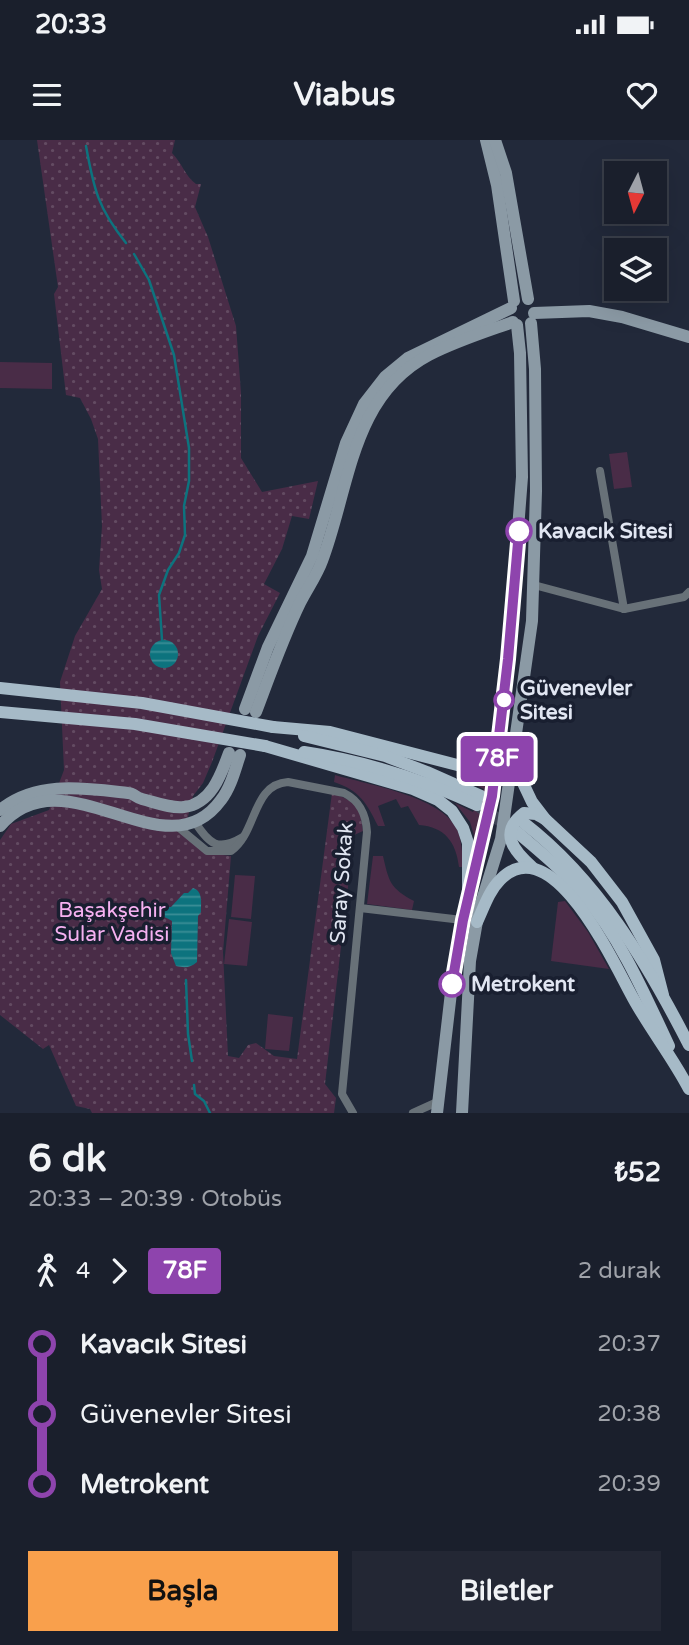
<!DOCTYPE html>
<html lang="tr">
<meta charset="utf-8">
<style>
body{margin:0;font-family:"Varela Round",sans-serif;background:#232734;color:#f1f3f6;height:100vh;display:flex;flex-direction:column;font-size:26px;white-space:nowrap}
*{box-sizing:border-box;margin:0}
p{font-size:23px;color:#9fa2a9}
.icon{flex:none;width:38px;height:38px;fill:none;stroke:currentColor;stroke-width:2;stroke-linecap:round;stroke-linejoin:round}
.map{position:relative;height:973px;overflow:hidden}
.side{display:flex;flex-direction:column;background:#1a1f2c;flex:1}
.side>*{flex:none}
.badge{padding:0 14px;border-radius:5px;font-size:24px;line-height:46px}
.needle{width:46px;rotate:186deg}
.controls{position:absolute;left:604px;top:21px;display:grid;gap:14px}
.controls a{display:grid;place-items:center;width:63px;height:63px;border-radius:0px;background:#1a1f2c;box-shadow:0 7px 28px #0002,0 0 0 2px #383d48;font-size:35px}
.map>.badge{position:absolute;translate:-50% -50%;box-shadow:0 0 0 4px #fff}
.legs{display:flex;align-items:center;gap:10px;height:77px;padding:0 28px;font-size:23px}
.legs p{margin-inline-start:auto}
.summary{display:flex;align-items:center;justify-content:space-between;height:119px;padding:0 28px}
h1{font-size:38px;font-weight:800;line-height:52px}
.button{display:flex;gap:14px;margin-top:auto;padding:14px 28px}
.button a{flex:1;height:80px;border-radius:0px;background:#f9a04c;color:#111;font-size:28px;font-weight:800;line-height:80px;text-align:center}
.button a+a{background:#232734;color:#f1f3f6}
ul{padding:0 28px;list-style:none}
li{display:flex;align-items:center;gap:24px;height:70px;font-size:26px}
li i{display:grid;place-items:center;width:10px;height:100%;margin:0 9px;background:currentColor}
li i::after{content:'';width:18px;height:18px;margin:-9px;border:5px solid;border-radius:50%;background:#1a1f2c}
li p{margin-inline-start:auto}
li:first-child i{background:linear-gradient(#0000 50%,currentColor 0)}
li:last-child i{background:linear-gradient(currentColor 50%,#0000 0)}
.status{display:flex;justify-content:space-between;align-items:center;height:49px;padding:0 35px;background:#1a1f2c;direction:ltr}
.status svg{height:19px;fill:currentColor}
header{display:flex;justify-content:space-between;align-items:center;height:91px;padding:0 28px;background:#1a1f2c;font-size:32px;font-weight:800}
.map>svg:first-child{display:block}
.grass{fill:#492c47}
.park{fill:url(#park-dots)}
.water{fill:url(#water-rules)}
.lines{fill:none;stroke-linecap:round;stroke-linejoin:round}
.stream{stroke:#0d737e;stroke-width:2.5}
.primary-tunnel{stroke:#3f4556;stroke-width:12;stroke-dasharray:12 6;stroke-linecap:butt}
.street{stroke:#687178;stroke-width:8}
.secondary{stroke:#8b9aa5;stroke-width:12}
.primary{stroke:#a6bac7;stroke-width:12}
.primary-bridge{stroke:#a6bac7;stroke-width:12}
.line-1-casing{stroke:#fff;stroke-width:16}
.line-1{stroke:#8e44ad;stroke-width:10}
.stop-1-dot{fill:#fff;stroke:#8e44ad;stroke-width:3.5}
.labels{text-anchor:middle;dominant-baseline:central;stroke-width:7;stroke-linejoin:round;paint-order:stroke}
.stop-label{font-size:21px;font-weight:bold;fill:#e1e6f2;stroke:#191f30;text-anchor:start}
.street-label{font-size:21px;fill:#e1e6f2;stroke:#191f30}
.park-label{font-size:21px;fill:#f6b1f1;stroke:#191f30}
</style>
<div class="status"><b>20:33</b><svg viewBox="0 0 49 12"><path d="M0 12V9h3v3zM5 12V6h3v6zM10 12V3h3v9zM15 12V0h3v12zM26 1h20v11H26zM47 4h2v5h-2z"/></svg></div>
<header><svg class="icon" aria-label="menu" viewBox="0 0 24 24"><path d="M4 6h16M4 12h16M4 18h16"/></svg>Viabus<svg class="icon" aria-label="heart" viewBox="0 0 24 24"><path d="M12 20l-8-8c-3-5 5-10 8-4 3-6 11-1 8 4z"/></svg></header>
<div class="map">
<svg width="689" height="973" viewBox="0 0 689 973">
<defs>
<pattern id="park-dots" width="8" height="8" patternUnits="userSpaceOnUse" patternTransform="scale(1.75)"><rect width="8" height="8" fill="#492c47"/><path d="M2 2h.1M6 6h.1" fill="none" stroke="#634b62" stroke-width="1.8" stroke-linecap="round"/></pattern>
<pattern id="water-rules" width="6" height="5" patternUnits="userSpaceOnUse" patternTransform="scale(1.75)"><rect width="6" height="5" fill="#0d737e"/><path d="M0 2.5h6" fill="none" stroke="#3c8e97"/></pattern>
</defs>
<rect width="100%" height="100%" fill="#22293a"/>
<!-- grass -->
<g class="grass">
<polygon points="0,222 52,223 52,249 0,248"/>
<polygon points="627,312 632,347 614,349 609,314"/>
<polygon points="490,626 476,702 470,682 455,663 473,672 484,649 460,638 479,635"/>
<path d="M335,635C369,645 440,656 457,689C462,700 462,715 464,727H459C456,702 445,687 419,685L408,666L401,668L396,659L378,666L385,686H378C366,662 360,651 334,642Z"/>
<path d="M373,716H383C389,742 390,748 414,761L412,770L367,764Z"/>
<polygon points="235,735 255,736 251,779 231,777"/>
<polygon points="565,761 588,792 609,829 551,821 558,762"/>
<polygon points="229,779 252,782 247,826 224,824"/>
<polygon points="268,874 293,877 289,911 265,909"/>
</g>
<!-- park -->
<path class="park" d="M37,0H175L172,13C182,23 185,36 196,44H201L195,67L208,97L236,186L241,253V318L262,352L318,341L309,379L292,376L282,409L264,444L280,453L258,496L212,622L203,643L193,656L184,693L206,713L231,716L223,812L228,916L239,918L248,905L256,903L274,916L297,919L332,653C356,662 360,665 363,691L354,695L325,944L336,958L334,973H92L90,969L76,966L49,905L43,909L0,875V700L11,684L49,670L64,630L60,542L75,496L102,449L99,430L102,386L98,299L91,279L80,258L66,255L54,154L58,147Z"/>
<!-- water -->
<g class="water">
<circle cx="164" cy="514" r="14"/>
<path d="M193,748C203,751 201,763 201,772L198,776L197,822C190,828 185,828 176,826L171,813L172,781C162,774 150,775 140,766L147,762L159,767H171L184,753H188Z"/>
</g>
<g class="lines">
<!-- stream -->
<g class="stream">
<path d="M86,6C94,50 98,68 126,103"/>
<polyline points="134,114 149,140 174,215 189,308 189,341 184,366 185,395 179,413 168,430 159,455 162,500"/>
<polyline points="186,840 188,894 192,921"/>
<polyline points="194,945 195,954 204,961 210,973"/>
</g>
<!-- primary-tunnel -->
<polyline class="primary-tunnel" points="477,665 511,688"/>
<!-- street -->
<g class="street">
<polyline points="600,331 624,469"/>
<polyline points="534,445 624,469 684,457 689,452"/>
<path d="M195,682C209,704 218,712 243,697"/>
<path d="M178,687L207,711H231C257,693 252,644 288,642L344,653C360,661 366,674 367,692L342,954L353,973"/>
<polyline points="360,768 462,780"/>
<polyline points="413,973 435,963 439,958"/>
</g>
<!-- secondary -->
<g class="secondary">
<polyline points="486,0 497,45 514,161"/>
<polyline points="495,0 506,33 528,159"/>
<polyline points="534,173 589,171 622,177 689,197"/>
<polyline points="245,569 268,507 312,416 346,303 364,264 385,237 408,218 511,168"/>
<path d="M256,572C270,535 283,498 300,463C307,449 317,435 322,421C350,347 351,256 429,215C456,201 485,192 513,182"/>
<path d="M0,670C37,640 84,648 128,653C134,653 136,658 142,659C154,662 172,669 184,667C211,664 221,635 229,613"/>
<path d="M0,686C66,610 165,737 221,660C231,647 235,630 240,615"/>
<polyline points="437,973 452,844 462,780 492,656 508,519 522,337 520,213 517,185"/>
<polyline points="462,973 470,821 479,770 501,699 532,481 536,351 535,229 531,183"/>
</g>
<!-- primary -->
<g class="primary">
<path d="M273,587L330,592L465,627C495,620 494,606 501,579"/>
<polyline points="304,596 385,616 427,632 481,656"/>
<polyline points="265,606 413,649 438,660 452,671 463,688 468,703 468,760"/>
<polyline points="514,608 523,643 532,662 545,679 591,722 622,762 654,820 663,855"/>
<path d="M304,612C365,621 421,639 477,665"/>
<path d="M524,683C598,740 647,823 689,905"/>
<path d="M517,692C540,712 564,731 584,755C621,799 645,855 669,906"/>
<path d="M532,727C514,711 498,693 524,673L536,674L545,679"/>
<path d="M477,782C484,767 489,751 500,740C552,686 614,824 633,858C650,889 673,918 689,949"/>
</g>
<!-- primary-bridge -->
<g class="primary-bridge">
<polyline points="0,548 142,563 273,587"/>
<polyline points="0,572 135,584 265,606"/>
</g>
</g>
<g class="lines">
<defs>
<polyline id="line-1" points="452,844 463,780 492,656 508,519 519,391"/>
</defs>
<!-- line-1 casing -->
<use href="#line-1" class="line-1-casing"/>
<!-- line-1 -->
<use href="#line-1" class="line-1"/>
</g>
<!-- markers -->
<g class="stop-1-dot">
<circle cx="519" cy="391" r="12"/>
<circle cx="504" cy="560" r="9"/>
<circle cx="452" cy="844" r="12"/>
</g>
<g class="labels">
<!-- stop labels -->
<g class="stop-label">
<text x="538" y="391">Kavacık Sitesi</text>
<text x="520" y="548">Güvenevler<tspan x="520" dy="24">Sitesi</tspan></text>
<text x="471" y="844">Metrokent</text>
</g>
<!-- street labels -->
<g class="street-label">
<text transform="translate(342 743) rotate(-86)">Saray Sokak</text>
</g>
<!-- park labels -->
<g class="park-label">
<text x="112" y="770">Başakşehir<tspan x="112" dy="24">Sular Vadisi</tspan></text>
</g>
</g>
</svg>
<div class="controls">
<a><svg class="needle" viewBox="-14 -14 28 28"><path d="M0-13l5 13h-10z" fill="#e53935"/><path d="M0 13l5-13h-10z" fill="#9fa2a9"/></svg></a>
<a><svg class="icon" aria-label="layers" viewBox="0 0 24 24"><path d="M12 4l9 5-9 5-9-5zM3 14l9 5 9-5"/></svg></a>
</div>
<b class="badge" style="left:497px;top:619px;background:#8e44ad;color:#fff">78F</b>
</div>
<section class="side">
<div class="summary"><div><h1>6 dk</h1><p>20:33 – 20:39 · Otobüs</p></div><b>₺52</b></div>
<div class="legs"><svg class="icon" aria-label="walk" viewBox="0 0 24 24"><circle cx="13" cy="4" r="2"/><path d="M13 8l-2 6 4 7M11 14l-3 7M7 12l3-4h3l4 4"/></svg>4<svg class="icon" aria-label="forward" viewBox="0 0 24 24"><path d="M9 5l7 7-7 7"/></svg><b class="badge" style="background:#8e44ad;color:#fff">78F</b><p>2 durak</p></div>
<ul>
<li><i style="color:#8e44ad"></i><b>Kavacık Sitesi</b><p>20:37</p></li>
<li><i style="color:#8e44ad"></i><span>Güvenevler Sitesi</span><p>20:38</p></li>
<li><i style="color:#8e44ad"></i><b>Metrokent</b><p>20:39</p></li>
</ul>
<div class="button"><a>Başla</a><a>Biletler</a></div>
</section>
